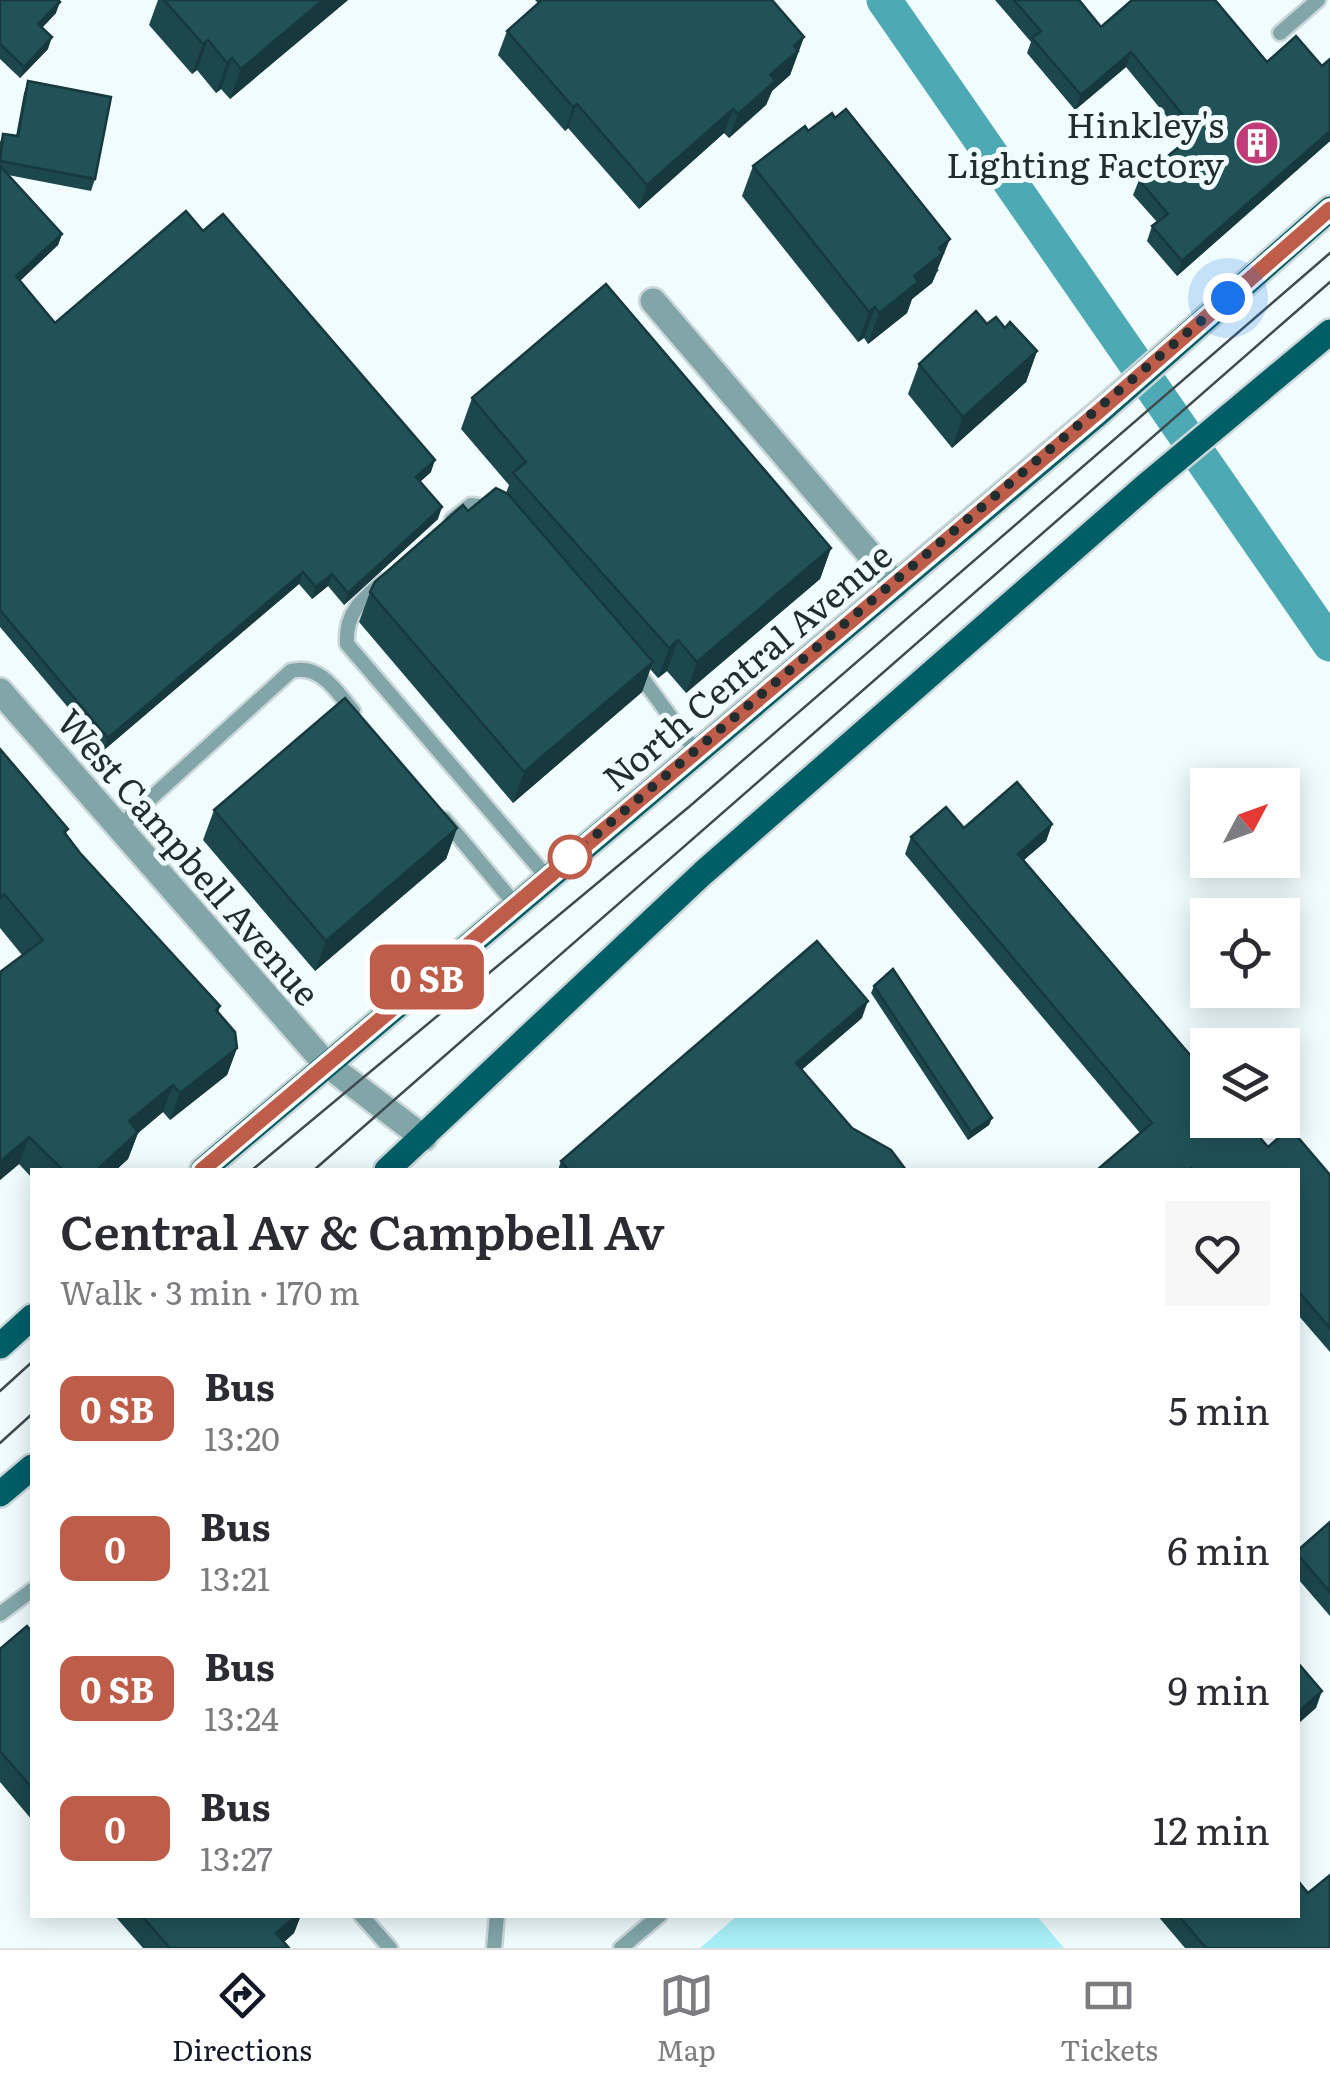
<!DOCTYPE html>
<meta charset="utf-8">
<style>
body{margin:0;font-family:Literata,serif;background:#f7f7f7;color:#2b2b33;height:100vh;display:flex;flex-direction:column;font-size:38px;white-space:nowrap}
*{box-sizing:border-box;margin:0}
p{font-size:32px;color:#7c7c81}
.icon{flex:none;width:55px;height:55px;fill:none;stroke:currentColor;stroke-width:2;stroke-linecap:round;stroke-linejoin:round}
.map{position:relative;flex:1;overflow:hidden}
.side{position:absolute;left:30px;top:1168px;width:1270px;height:750px;display:flex;flex-direction:column;background:#fff;border-radius:0px;box-shadow:0 5px 25px #0003}
.side>*{flex:none}
.badge{padding:0 20px;border-radius:15px;font-size:35px;line-height:65px}
.needle{width:65px;rotate:49deg}
.fabs{position:absolute;left:1190px;top:768px;display:grid;gap:20px}
.fabs a{display:grid;place-items:center;width:110px;height:110px;border-radius:0px;background:#fff;box-shadow:0 5px 25px #0003;font-size:50px}
.you{position:absolute;width:50px;height:50px;margin:-25px;border:8px solid #fff;border-radius:50%;background:#1a73e8;box-shadow:0 0 0 15px #1a73e833}
.map>.badge{position:absolute;translate:-50% -50%;box-shadow:0 0 0 5px #fff}
.round{display:grid;place-items:center;flex:none;width:105px;height:105px;border-radius:0px;background:#f7f7f7}
.summary{display:flex;align-items:center;justify-content:space-between;height:170px;padding:0 30px}
h1{font-size:48px;font-weight:600;line-height:75px}
ul{padding:0;list-style:none}
li{display:flex;align-items:center;gap:30px;height:140px;padding:0 30px}
li div{flex:1}
li b{display:block;font-size:38px}
li em{font-style:normal}
li .badge{min-width:110px;font-weight:700;text-align:center}
.dock{display:flex;justify-content:space-around;align-items:center;height:140px;border-top:2px solid #e1e1e2;background:#fff;font-size:28px;color:#7c7c81}
.dock a{display:grid;justify-items:center;gap:5px}
.dock .current{color:#111827}
.map>svg:first-child{display:block}
.green{fill:#a9f1fa}
.lines{fill:none;stroke-linecap:round;stroke-linejoin:round}
.canal{stroke:#4da9b4;stroke-width:35}
.service-casing{stroke:#cbd7d9;stroke-width:19}
.minor-casing{stroke:#cbd7d9;stroke-width:30}
.tertiary-casing{stroke:#cbd7d9;stroke-width:30}
.primary-casing{stroke:#cbd7d9;stroke-width:30}
.service{stroke:#81a5a9;stroke-width:14}
.minor{stroke:#81a5a9;stroke-width:25}
.tertiary{stroke:#81a5a9;stroke-width:25}
.primary{stroke:#005e67;stroke-width:25}
.tram{stroke:#404b4d;stroke-width:2.5}
.wall{fill:#1c474c}
.shaded-wall{fill:#17393e}
.building{fill:#215258;stroke:#17393e;stroke-width:2.5}
.line-casing{stroke:#fff;stroke-width:22}
.line{stroke:#be5d49;stroke-width:15}
.walk{stroke:#222d2f;stroke-width:10;stroke-dasharray:0 18}
.stop-dot{fill:#fff;stroke:#be5d49;stroke-width:5}
.labels{text-anchor:middle;dominant-baseline:central;stroke-width:10;stroke-linejoin:round;paint-order:stroke}
.poi-label{font-size:35px;fill:#222d2f;stroke:#f0fcfe;text-anchor:end}
.street-label{font-size:35px;fill:#222d2f;stroke:#f0fcfe}
</style>
<div class="map">
<svg width="1330" height="1948" viewBox="0 0 1330 1948">
<rect width="100%" height="100%" fill="#f0fcfe"/>
<!-- green -->
<polygon class="green" points="738,1915 1036,1915 1064,1948 700,1948"/>
<g class="lines">
<!-- canal -->
<polyline class="canal" points="884,0 1330,644"/>
<defs>
<g id="service">
<polyline points="1280,33 1318,0"/>
<polyline points="452,520 471,505 495,508"/>
<path d="M384,581C361,600 345,613 347,644L546,876"/>
<polyline points="634,667 697,753"/>
<polyline points="444,819 514,903"/>
<path d="M118,828L291,671C320,663 337,692 353,711"/>
<polyline points="0,1614 32,1590"/>
<polyline points="361,1915 390,1948"/>
<polyline points="494,1948 497,1915"/>
<polyline points="621,1948 660,1915"/>
</g>
<polyline id="minor" points="653,301 896,585"/>
<polyline id="tertiary" points="0,691 325,1063 424,1138"/>
<g id="primary">
<polyline points="203,1170 1099,413 1330,209"/>
<polyline points="387,1170 703,873 1149,483 1330,332"/>
<polyline points="0,1346 32,1317"/>
<polyline points="0,1494 32,1467"/>
</g>
</defs>
<!-- service casing -->
<use href="#service" class="service-casing"/>
<!-- minor casing -->
<use href="#minor" class="minor-casing"/>
<!-- tertiary casing -->
<use href="#tertiary" class="tertiary-casing"/>
<!-- primary casing -->
<use href="#primary" class="primary-casing"/>
<!-- service -->
<use href="#service" class="service"/>
<!-- minor -->
<use href="#minor" class="minor"/>
<!-- tertiary -->
<use href="#tertiary" class="tertiary"/>
<!-- primary -->
<use href="#primary" class="primary"/>
<!-- tram -->
<g class="tram">
<polyline points="252,1170 690,806 1330,253"/>
<polyline points="314,1170 1330,282"/>
<polyline points="0,1391 32,1362"/>
<polyline points="0,1443 32,1414"/>
</g>
</g>
<!-- wall -->
<g class="wall">
<polygon points="0,0 56,13 42,28 48,49 20,78 0,59"/>
<polygon points="158,0 348,0 230,99 221,89 216,93 197,70 192,74 149,25"/>
<polygon points="535,0 772,0 804,37 790,75 772,91 766,105 729,138 724,133 639,209 568,128 565,131 498,55 507,31 538,3"/>
<polygon points="995,0 1079,0 1101,27 1267,62 1322,66 1330,59 1330,141 1177,276 1147,241 1152,226 1157,222 1133,195 1139,180 1187,141 1126,67 1075,110 1027,53 1031,42"/>
<polygon points="28,81 95,179 91,191 8,175 62,234 58,245 20,281 55,323 203,231 431,472 420,482 438,519 344,605 328,586 312,599 299,584 104,750 0,627 0,142 3,134 16,136 24,93"/>
<polygon points="753,166 939,270 937,272 932,283 912,299 907,313 868,344 864,338 858,342 742,196"/>
<polygon points="987,324 1005,328 1037,351 1026,382 952,448 908,394 919,364"/>
<polygon points="472,398 831,548 820,579 686,693 667,671 658,678 650,669 642,692 513,803 359,622 370,592 468,511 506,493 509,485 461,429"/>
<polygon points="0,749 68,829 66,834 80,853 220,1006 218,1013 237,1048 227,1075 170,1120 163,1112 138,1133 128,1159 116,1170 32,1170 32,1178 19,1164 0,1180 0,972 22,955 0,928"/>
<polygon points="214,810 457,828 446,859 315,971 203,840"/>
<polygon points="1052,824 1046,841 1024,860 1268,1147 1330,1175 1330,1352 1298,1315 1298,1170 1097,1170 1140,1133 905,854 911,837 964,828"/>
<polygon points="874,986 992,1118 989,1125 968,1140 871,993"/>
<polygon points="862,1018 802,1069 852,1128 906,1170 558,1170 561,1161"/>
<polygon points="1330,1522 1330,1616 1298,1579 1298,1550"/>
<polygon points="32,1632 32,1820 0,1782 0,1649"/>
<polygon points="1308,1893 1330,1948 1185,1948 1157,1915 1298,1915"/>
<polygon points="114,1915 301,1915 294,1933 284,1942 289,1948 143,1948"/>
</g>
<!-- shaded-wall -->
<g class="shaded-wall">
<polygon points="323,0 348,0 230,99 241,69"/>
<polygon points="60,2 56,13 34,36 38,24"/>
<polygon points="52,37 48,49 20,78 24,67"/>
<polygon points="804,37 790,75 772,91 766,105 729,138 738,114 794,46"/>
<polygon points="208,40 197,70 192,74 203,44"/>
<polygon points="1131,52 1126,67 1075,110 1081,95"/>
<polygon points="232,58 221,89 216,93 227,63"/>
<polygon points="577,104 568,128 565,131 573,107"/>
<polygon points="733,109 724,133 639,209 647,185"/>
<polygon points="1330,131 1330,141 1177,276 1182,261"/>
<polygon points="62,234 58,245 12,288 16,276"/>
<polygon points="950,239 932,283 912,299 907,313 868,344 879,313 939,248"/>
<polygon points="875,307 864,338 858,342 869,312"/>
<polygon points="1037,351 1026,382 952,448 963,417"/>
<polygon points="435,460 431,472 411,489 416,477"/>
<polygon points="442,507 438,519 344,605 348,593"/>
<polygon points="831,548 820,579 686,693 697,662"/>
<polygon points="303,572 299,584 104,750 108,738"/>
<polygon points="332,574 328,586 312,599 316,587"/>
<polygon points="678,640 667,671 658,678 669,648"/>
<polygon points="653,662 642,692 513,803 524,772"/>
<polygon points="1052,824 1046,841 1012,870 1018,854"/>
<polygon points="457,828 446,859 315,971 326,941"/>
<polygon points="868,1001 862,1018 790,1080 796,1063"/>
<polygon points="237,1048 227,1075 170,1120 180,1093"/>
<polygon points="173,1085 163,1112 138,1133 128,1159 116,1170 97,1170 129,1121"/>
<polygon points="992,1118 989,1125 968,1140 971,1132"/>
<polygon points="29,1137 19,1164 0,1180 0,1162"/>
<polygon points="1322,1691 1316,1708 1298,1724 1298,1712"/>
<polygon points="298,1915 301,1915 294,1933 277,1948 276,1933"/>
</g>
<!-- building -->
<g class="building">
<polygon points="0,0 58,0 60,2 38,24 52,37 24,67 0,44"/>
<polygon points="164,0 323,0 241,69 232,58 227,63 208,40 203,44"/>
<polygon points="542,0 772,0 804,37 794,46 798,51 770,75 775,81 738,114 733,109 647,185 577,104 573,107 507,31"/>
<polygon points="1014,0 1079,0 1101,27 1132,0 1215,0 1267,62 1296,36 1322,66 1330,59 1330,131 1182,261 1152,226 1168,214 1139,180 1197,132 1131,52 1081,95 1032,38 1041,31"/>
<polygon points="28,81 111,97 95,179 0,161 3,134 18,136"/>
<polygon points="846,109 950,239 939,248 943,253 914,276 918,282 879,313 875,307 869,312 753,166 805,126 808,131 832,113 835,118"/>
<polygon points="1,167 62,234 16,276 55,323 186,211 203,231 223,214 435,460 416,477 442,507 348,593 332,574 316,587 303,572 108,738 0,610 0,169"/>
<polygon points="606,284 831,548 697,662 678,640 669,648 513,473 526,462 472,398"/>
<polygon points="976,311 987,324 996,317 1005,328 1010,322 1037,351 963,417 919,364"/>
<polygon points="496,488 508,494 653,662 524,772 370,592 375,582 463,505 468,511"/>
<polygon points="345,698 457,828 326,941 214,810"/>
<polygon points="0,749 68,829 64,832 80,853 220,1006 216,1010 235,1032 237,1048 180,1093 173,1085 129,1121 138,1132 97,1170 63,1170 29,1137 0,1162 0,972 43,940 4,894 0,898"/>
<polygon points="1017,782 1052,824 1018,854 1208,1076 1208,1120 1245,1120 1268,1147 1290,1128 1330,1175 1330,1328 1298,1291 1298,1170 1192,1170 1191,1168 1189,1170 1097,1170 1152,1123 911,837 946,807 964,828"/>
<polygon points="817,941 868,1001 796,1063 852,1128 891,1150 906,1170 569,1170 561,1161"/>
<polygon points="893,969 992,1118 971,1132 874,986"/>
<polygon points="1330,1522 1330,1592 1298,1555 1298,1550"/>
<polygon points="27,1626 32,1632 32,1788 0,1751 0,1649"/>
<polygon points="1298,1663 1322,1691 1298,1712"/>
<polygon points="1330,1875 1330,1948 1206,1948 1178,1915 1298,1915 1298,1881 1308,1893"/>
<polygon points="141,1915 298,1915 276,1933 289,1948 170,1948"/>
</g>
<g class="lines">
<defs>
<polyline id="line" points="202,1170 1098,412 1330,209"/>
</defs>
<!-- line casing -->
<use href="#line" class="line-casing"/>
<!-- line -->
<use href="#line" class="line"/>
<!-- walk -->
<polyline class="walk" points="570,857 1228,298"/>
</g>
<!-- icons -->
<defs>
<symbol id="building-disc" viewBox="-11 -11 22 22"><circle r="9.5" fill="#c23b79" stroke="#f0fcfe"/><path d="M-4-6H4V6H1V3H-1V6H-4ZM-2.5-4.3h1.7v1.8h-1.7ZM.8-4.3h1.7v1.8H.8ZM-2.5-1h1.7V.8h-1.7ZM.8-1h1.7V.8H.8Z" fill="#fff"/></symbol>
</defs>
<g fill-rule="evenodd">
<use href="#building-disc" x="1232" y="118" width="50" height="50"/>
</g>
<!-- markers -->
<circle class="stop-dot" cx="570" cy="857" r="20"/>
<g class="labels">
<!-- poi labels -->
<g class="poi-label">
<text x="1224" y="123">Hinkley's<tspan x="1224" dy="40">Lighting Factory</tspan></text>
</g>
<!-- street labels -->
<g class="street-label">
<text transform="translate(746 665) rotate(-40)">North Central Avenue</text>
<text transform="translate(190 856) rotate(49)">West Campbell Avenue</text>
</g>
</g>
</svg>
<div class="fabs">
<a><svg class="needle" viewBox="-14 -14 28 28"><path d="M0-13l5 13h-10z" fill="#e53935"/><path d="M0 13l5-13h-10z" fill="#7c7c81"/></svg></a>
<a><svg class="icon" aria-label="locate" viewBox="0 0 24 24"><circle cx="12" cy="12" r="6"/><path d="M12 2v4M12 18v4M2 12h4M18 12h4"/></svg></a>
<a><svg class="icon" aria-label="layers" viewBox="0 0 24 24"><path d="M12 4l9 5-9 5-9-5zM3 14l9 5 9-5"/></svg></a>
</div>
<div class="you" style="left:1228px;top:298px"></div>
<b class="badge" style="left:427px;top:977px;background:#be5d49;color:#fff">0 SB</b>
<section class="side">
<div class="summary"><div><h1>Central Av &amp; Campbell Av</h1><p>Walk · 3 min · 170 m</p></div><a class="round"><svg class="icon" aria-label="heart" viewBox="0 0 24 24"><path d="M12 20l-8-8c-3-5 5-10 8-4 3-6 11-1 8 4z"/></svg></a></div>
<ul>
<li><span class="badge" style="background:#be5d49;color:#fff">0 SB</span><div><b>Bus</b><p>13:20</p></div><em>5 min</em></li>
<li><span class="badge" style="background:#be5d49;color:#fff">0</span><div><b>Bus</b><p>13:21</p></div><em>6 min</em></li>
<li><span class="badge" style="background:#be5d49;color:#fff">0 SB</span><div><b>Bus</b><p>13:24</p></div><em>9 min</em></li>
<li><span class="badge" style="background:#be5d49;color:#fff">0</span><div><b>Bus</b><p>13:27</p></div><em>12 min</em></li>
</ul>
</section>
</div>
<nav class="dock">
<a class="current"><svg class="icon" aria-label="directions" viewBox="0 0 24 24"><path d="M12 3l9 9-9 9-9-9zM9 14v-3h6M13 9l2 2-2 2"/></svg>Directions</a>
<a><svg class="icon" aria-label="map" viewBox="0 0 24 24"><path d="M3 6l6-2 6 2 6-2v14l-6 2-6-2-6 2zM9 4v14M15 6v14"/></svg>Map</a>
<a><svg class="icon" aria-label="tickets" viewBox="0 0 24 24"><path d="M3 7h18v10H3zM15 7v10"/></svg>Tickets</a>
</nav>
